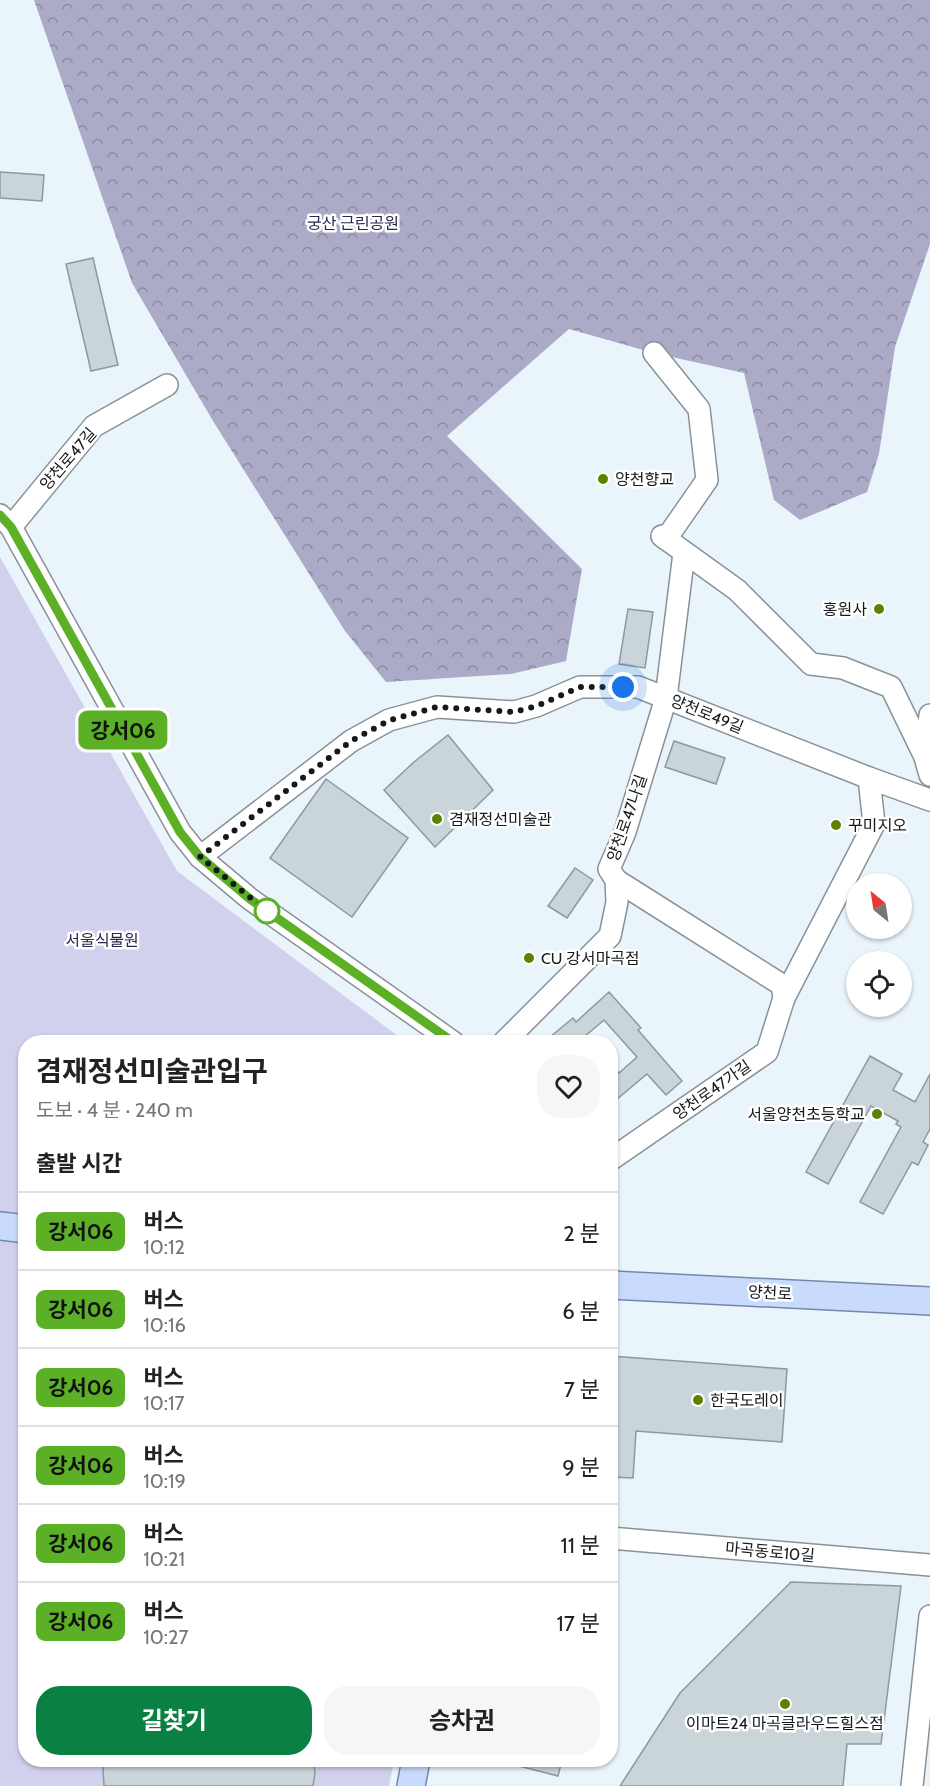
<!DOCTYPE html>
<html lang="ko">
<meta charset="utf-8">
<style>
body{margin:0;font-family:Cabin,"Noto Sans KR",sans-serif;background:#f6f6f6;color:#222;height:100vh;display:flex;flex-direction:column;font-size:22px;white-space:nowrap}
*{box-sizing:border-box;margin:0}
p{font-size:20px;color:#767676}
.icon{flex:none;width:33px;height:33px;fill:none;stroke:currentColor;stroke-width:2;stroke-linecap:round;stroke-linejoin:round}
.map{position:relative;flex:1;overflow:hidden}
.details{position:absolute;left:18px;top:1035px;width:600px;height:732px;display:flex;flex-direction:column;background:#fff;border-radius:24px;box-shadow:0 2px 4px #0004}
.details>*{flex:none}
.badge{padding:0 12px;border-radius:9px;font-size:21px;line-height:39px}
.needle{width:39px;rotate:330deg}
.buttons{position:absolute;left:846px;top:873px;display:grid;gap:12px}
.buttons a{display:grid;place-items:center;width:66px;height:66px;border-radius:50%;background:#fff;box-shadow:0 2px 4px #0004;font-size:30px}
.you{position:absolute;width:30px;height:30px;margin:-15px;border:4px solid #fff;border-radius:50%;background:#1a73e8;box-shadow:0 0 0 9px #1a73e833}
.map>.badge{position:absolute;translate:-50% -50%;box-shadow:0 0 0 3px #fff}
h2{padding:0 18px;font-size:22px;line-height:54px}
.round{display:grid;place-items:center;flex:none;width:63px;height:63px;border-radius:24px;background:#f6f6f6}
.head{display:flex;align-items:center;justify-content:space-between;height:102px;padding:0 18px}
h1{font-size:28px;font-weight:700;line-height:45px}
.cta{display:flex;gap:12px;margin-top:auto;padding:12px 18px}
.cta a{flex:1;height:69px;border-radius:24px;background:#0b8043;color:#fff;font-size:24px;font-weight:700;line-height:69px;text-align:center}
.cta a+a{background:#f6f6f6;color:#222}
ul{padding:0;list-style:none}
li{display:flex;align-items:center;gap:18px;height:78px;padding:0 18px;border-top:2px solid #e0e0e0}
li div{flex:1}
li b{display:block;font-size:22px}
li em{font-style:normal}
li .badge{min-width:66px;font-weight:700;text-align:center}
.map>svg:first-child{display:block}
.forest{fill:url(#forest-crowns)}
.garden{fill:#d1d1ed}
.building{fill:#c9d5d9;stroke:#8d999c;stroke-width:1.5}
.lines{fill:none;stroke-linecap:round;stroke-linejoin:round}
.minor-casing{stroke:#899299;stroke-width:24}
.major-casing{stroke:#7388ac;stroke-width:30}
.minor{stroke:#fff;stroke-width:21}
.major{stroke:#c9dbfc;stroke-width:27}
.line-casing{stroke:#fff;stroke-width:14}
.line{stroke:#5bb025;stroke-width:9}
.walk{stroke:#16191c;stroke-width:6;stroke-dasharray:0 10.8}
.poi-dot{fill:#5c8201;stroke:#fff;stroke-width:2}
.stop-dot{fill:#fff;stroke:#5bb025;stroke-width:3}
.labels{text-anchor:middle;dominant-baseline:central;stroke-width:5;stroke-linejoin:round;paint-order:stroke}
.park-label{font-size:16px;fill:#2a274f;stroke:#fff}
.street-label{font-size:16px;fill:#16191c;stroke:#fff}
.poi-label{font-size:16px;fill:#16191c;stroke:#fff;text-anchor:start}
</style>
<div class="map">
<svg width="930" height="1786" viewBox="0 0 930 1786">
<defs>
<pattern id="forest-crowns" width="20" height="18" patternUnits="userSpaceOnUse" patternTransform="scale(1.5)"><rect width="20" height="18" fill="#ababc8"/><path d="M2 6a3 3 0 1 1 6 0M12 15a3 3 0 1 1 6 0" fill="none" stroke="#8a8aa2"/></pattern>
</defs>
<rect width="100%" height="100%" fill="#eaf4fb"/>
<!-- forest -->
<polygon class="forest" points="34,0 930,0 930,244 895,347 879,454 867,492 800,520 774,500 744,373 654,353 569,329 447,436 582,569 566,661 511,674 386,682 345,631 213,421 132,283"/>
<!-- garden -->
<polygon class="garden" points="0,557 177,871 406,1042 26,1042 26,1760 394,1760 389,1786 0,1786"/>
<!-- building -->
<g class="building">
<polygon points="0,172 44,175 42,201 0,198"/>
<polygon points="93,258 118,365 91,371 66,264"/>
<polygon points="628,609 653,612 645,668 619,664"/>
<polygon points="448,735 493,790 435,847 384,790 414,762"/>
<polygon points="674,741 725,758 716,784 665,767"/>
<polygon points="326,779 408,838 352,917 270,858"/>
<polygon points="575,868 593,880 567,918 548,906"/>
<polygon points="609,992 641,1028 638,1030 682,1081 666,1095 647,1074 610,1105 610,1063 619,1073 637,1057 604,1020 578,1042 544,1042 573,1018 576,1022"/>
<polygon points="870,1056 902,1074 893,1090 915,1102 930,1074 930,1129 923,1142 928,1145 918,1165 912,1162 883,1214 860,1202 901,1127 896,1124 898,1121 871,1106 828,1184 806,1172"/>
<polygon points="610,1356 787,1369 782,1442 636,1431 633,1478 610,1477"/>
<polygon points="791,1582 901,1586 881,1744 847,1744 843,1786 620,1786 680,1693"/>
<polygon points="105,1760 313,1760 315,1773 313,1786 104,1786 103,1768"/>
<polygon points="512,1760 562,1760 558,1776 511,1764"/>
</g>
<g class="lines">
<defs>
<g id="minor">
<polyline points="654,353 699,409 707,480 666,539"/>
<polyline points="0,515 11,527 180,832 200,857 250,899 453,1042"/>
<polyline points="11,527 94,426 167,385"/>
<polyline points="662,536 737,590 811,664 843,668 891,687 925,757 930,775"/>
<polyline points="925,757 930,715"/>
<polyline points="200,857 351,741 389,720 437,707 514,712 536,706 580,687 638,687 869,778 930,800"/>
<polyline points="616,880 782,985 784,998"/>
<polyline points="504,1042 610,936 617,902 616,880 609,869 625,832 666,698 684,553"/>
<polyline points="610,1160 767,1052 784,998 874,824 869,778"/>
<polyline points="610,1538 930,1565"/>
<polyline points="912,1786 930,1616"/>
</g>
<g id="major">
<polyline points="0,1226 26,1229"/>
<polyline points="610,1285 930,1301"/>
<polyline points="411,1786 416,1760"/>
</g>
</defs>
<!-- minor casing -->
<use href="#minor" class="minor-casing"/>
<!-- major casing -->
<use href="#major" class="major-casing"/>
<!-- minor -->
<use href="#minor" class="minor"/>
<!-- major -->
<use href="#major" class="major"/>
</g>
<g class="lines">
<defs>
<polyline id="line" points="0,515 11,527 180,832 200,857 250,899 453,1042"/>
</defs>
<!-- line casing -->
<use href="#line" class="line-casing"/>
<!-- line -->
<use href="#line" class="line"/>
<!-- walk -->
<polyline class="walk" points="267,911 200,857 351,741 390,720 437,707 514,712 537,706 580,687 623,687"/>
</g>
<!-- markers -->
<g class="poi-dot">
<circle cx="603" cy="479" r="6"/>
<circle cx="879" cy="609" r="6"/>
<circle cx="437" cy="819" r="6"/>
<circle cx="836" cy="825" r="6"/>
<circle cx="529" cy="958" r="6"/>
<circle cx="877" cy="1114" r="6"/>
<circle cx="698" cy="1400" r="6"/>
<circle cx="785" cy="1704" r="6"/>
</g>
<circle class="stop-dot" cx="267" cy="911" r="12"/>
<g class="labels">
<!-- park labels -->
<g class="park-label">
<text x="353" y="223">궁산 근린공원</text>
<text x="102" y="940">서울식물원</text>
</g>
<!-- street labels -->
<g class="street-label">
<text transform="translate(68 459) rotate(-49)">양천로47길</text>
<text transform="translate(707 714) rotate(22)">양천로49길</text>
<text transform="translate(627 818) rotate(-71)">양천로47나길</text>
<text transform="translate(712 1090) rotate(-35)">양천로47가길</text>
<text transform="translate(770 1293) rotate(3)">양천로</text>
<text transform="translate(770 1552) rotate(5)">마곡동로10길</text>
</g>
<!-- poi labels -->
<g class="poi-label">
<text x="615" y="479">양천향교</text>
<text x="867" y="609" text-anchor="end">홍원사</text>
<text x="449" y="819">겸재정선미술관</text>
<text x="848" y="825">꾸미지오</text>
<text x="541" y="958">CU 강서마곡점</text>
<text x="865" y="1114" text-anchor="end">서울양천초등학교</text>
<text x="710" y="1400">한국도레이</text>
<text x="785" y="1723" text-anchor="middle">이마트24 마곡클라우드힐스점</text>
</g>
</g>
</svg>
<div class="buttons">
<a><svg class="needle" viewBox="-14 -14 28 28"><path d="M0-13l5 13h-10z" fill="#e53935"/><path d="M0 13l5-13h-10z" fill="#767676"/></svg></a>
<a><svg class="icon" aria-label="locate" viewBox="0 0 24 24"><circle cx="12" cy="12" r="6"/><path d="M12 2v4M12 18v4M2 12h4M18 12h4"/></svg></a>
</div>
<div class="you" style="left:623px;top:687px"></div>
<b class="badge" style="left:123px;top:730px;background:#5bb025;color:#111">강서06</b>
<section class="details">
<div class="head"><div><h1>겸재정선미술관입구</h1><p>도보 · 4 분 · 240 m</p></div><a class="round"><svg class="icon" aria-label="heart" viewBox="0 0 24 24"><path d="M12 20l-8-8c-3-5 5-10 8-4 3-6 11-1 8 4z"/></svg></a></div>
<h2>출발 시간</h2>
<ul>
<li><span class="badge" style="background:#5bb025;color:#111">강서06</span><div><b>버스</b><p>10:12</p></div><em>2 분</em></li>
<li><span class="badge" style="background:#5bb025;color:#111">강서06</span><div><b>버스</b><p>10:16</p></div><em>6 분</em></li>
<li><span class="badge" style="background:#5bb025;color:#111">강서06</span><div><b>버스</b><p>10:17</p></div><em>7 분</em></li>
<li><span class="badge" style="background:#5bb025;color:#111">강서06</span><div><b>버스</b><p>10:19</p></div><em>9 분</em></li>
<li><span class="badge" style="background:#5bb025;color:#111">강서06</span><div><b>버스</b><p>10:21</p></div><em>11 분</em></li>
<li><span class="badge" style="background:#5bb025;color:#111">강서06</span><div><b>버스</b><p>10:27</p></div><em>17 분</em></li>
</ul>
<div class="cta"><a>길찾기</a><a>승차권</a></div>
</section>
</div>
